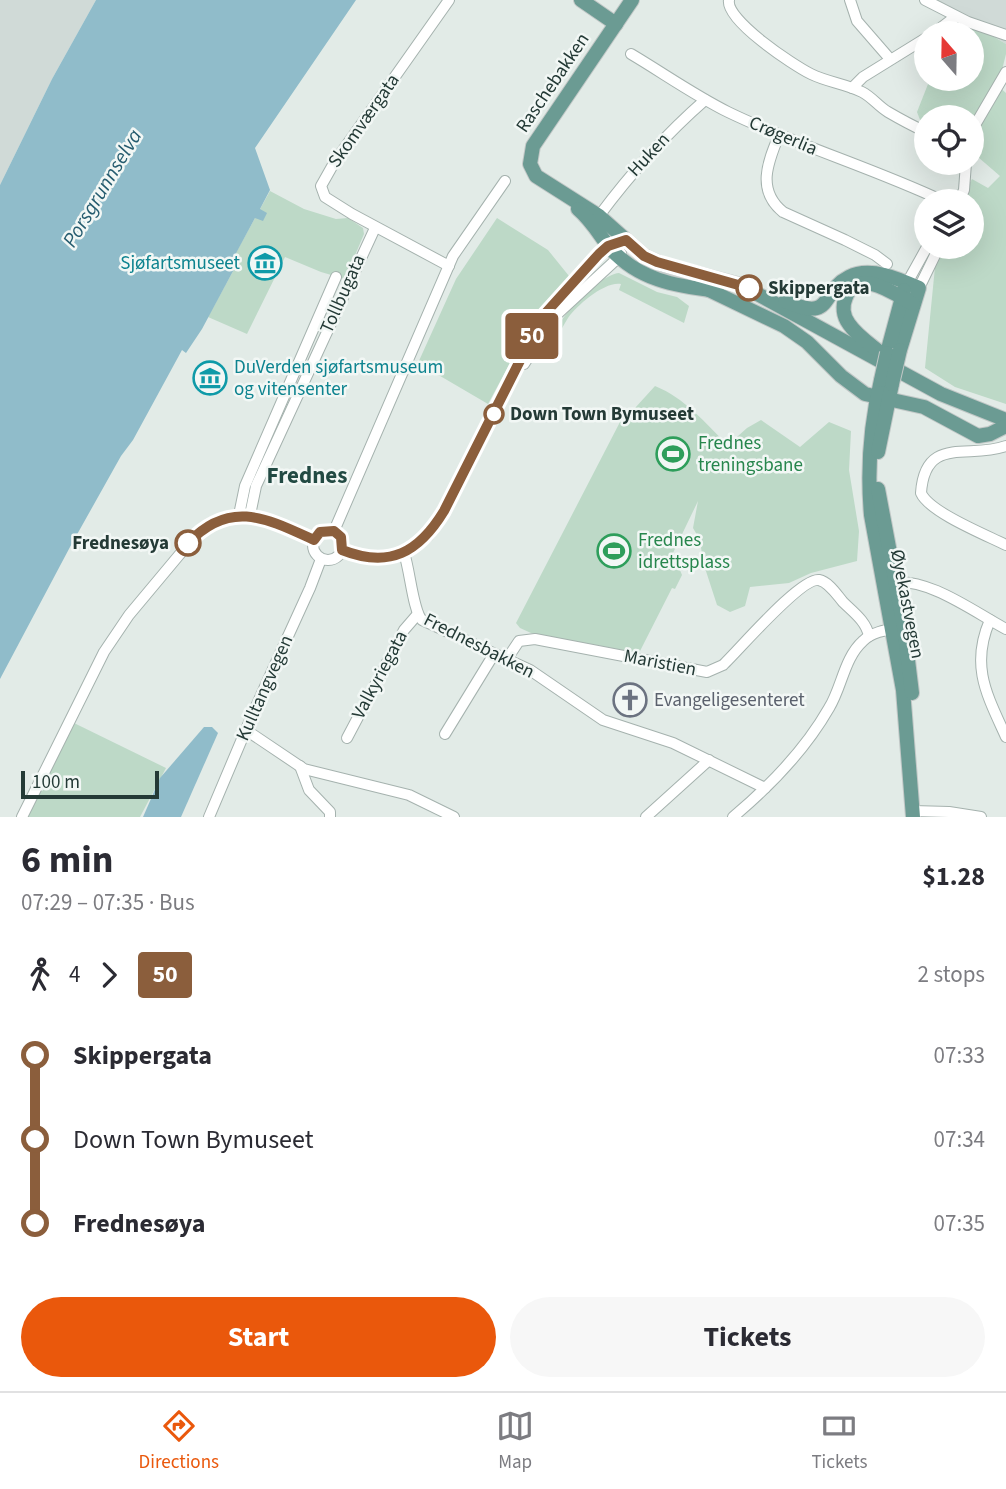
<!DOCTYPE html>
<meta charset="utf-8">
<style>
body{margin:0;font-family:"Source Sans 3",sans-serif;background:#f7f7f7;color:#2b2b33;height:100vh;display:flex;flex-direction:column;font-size:26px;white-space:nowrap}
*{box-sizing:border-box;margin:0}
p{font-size:23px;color:#7c7c81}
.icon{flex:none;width:38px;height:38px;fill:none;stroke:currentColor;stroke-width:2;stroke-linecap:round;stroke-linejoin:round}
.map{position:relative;height:817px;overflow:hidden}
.drawer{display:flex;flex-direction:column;background:#fff;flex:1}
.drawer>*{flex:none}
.badge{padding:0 14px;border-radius:5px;font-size:24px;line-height:46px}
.needle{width:46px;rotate:340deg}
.tools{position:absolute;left:914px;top:21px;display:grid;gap:14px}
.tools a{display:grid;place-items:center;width:70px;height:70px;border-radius:50%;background:#fff;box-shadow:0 7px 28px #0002;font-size:35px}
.scale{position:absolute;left:21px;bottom:18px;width:138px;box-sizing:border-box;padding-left:7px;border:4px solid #243a36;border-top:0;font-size:19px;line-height:24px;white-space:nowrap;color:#243a36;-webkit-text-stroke:5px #f2f7f5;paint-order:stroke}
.map>.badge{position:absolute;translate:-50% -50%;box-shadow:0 0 0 4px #fff}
.legs{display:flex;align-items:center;gap:10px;height:77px;padding:0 21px;font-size:23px}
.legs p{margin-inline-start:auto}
.headline{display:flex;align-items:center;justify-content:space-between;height:119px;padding:0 21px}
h1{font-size:38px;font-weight:700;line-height:52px}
.button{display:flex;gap:14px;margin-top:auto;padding:14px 21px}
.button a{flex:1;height:80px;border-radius:42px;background:#ea580c;color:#fff;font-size:28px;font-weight:700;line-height:80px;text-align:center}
.button a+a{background:#f7f7f7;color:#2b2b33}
ul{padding:0 21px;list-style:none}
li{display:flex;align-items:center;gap:24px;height:84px;font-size:26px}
li i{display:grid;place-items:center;width:10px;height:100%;margin:0 9px;background:currentColor}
li i::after{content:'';width:18px;height:18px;margin:-9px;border:5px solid;border-radius:50%;background:#fff}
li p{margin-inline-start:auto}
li:first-child i{background:linear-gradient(#0000 50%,currentColor 0)}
li:last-child i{background:linear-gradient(currentColor 50%,#0000 0)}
.menu{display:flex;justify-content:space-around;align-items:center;height:98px;border-top:2px solid #e1e1e2;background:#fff;font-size:19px;color:#7c7c81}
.menu a{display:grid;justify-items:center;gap:4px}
.menu .current{color:#ea580c}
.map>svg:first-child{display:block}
.built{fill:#d0dad7}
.green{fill:#bdd9c7}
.water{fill:#90bcca}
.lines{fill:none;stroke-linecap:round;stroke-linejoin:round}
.minor-casing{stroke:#a5b2ae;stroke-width:12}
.major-casing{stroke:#c2c8c7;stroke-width:16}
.minor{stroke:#fff;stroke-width:10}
.major{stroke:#6b9b93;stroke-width:14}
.major-bridge-casing{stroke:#c2c8c7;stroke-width:16;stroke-linecap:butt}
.major-bridge{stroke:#6b9b93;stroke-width:14}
.line-1-casing{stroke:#fff;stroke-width:16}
.line-1{stroke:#8b5e3c;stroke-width:10}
.stop-1-dot{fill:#fff;stroke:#8b5e3c;stroke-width:3.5}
.labels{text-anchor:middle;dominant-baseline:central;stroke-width:5;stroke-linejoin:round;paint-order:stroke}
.street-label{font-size:19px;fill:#243a36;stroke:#f2f7f5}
.culture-label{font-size:19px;fill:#0d838f;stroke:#f2f7f5;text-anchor:end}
.stop-label{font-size:19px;font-weight:bold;fill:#243a36;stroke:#f2f7f5;text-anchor:start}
.leisure-label{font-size:19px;fill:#27864d;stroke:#f2f7f5;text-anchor:start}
.worship-label{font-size:19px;fill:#5b616d;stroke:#f2f7f5;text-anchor:start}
.water-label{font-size:21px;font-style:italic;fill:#255c6f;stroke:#f2f7f5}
.quarter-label{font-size:23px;font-weight:bold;fill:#224a43;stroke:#f2f7f5}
</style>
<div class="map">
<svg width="1006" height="817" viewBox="0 0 1006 817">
<rect width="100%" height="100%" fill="#e2ebe7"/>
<!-- built -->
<g class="built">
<polygon points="0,0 96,0 52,79 0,185"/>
<polygon points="932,0 1006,0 1006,44 947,8"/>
</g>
<!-- green -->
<g class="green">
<polygon points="962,18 1006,44 1006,54 998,86 1006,93 1006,404 955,387 925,368 937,247 971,247 971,201 960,201 972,179 988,188 1000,176 971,151 971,117 926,117 926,127 922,125 917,112 930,79 971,79 971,33 941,33"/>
<polygon points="270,191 304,209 336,219 348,218 363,228 364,234 345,279 321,272 285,257 247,334 208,317 238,262 233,258"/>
<polygon points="497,218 548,250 569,276 528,330 488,404 418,363 456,279"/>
<path d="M619,273L657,292L677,297L689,306L684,323L619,290L621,284C605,281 577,305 568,318C560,330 555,346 546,356C544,332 596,275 619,273Z"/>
<path d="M655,386C685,398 705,423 728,445L747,428L761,420L800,447L829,422L851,431L849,470L859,531L857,561L811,573L789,583L750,587L745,606L730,612L717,605L703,562L700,540L693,528L698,501L673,553L682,575L675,589L672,588L639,653L531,633L520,628L516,623L620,422L619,410L635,408Z"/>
<polygon points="74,723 166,768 140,817 28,817"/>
</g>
<!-- water -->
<g class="water">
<polygon points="96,0 356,0 255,148 270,190 260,209 267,213 263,221 255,218 234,257 239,260 202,329 186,353 182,350 133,440 121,456 70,547 0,679 0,185 52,79"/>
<polygon points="204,727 212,727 218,733 181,817 143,817 160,778"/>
</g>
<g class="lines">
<defs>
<g id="minor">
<path d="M729,0C725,20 793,65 811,74C827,82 846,84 862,92C872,97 878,106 888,112C900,119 913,126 926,132"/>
<polyline points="850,0 857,21 890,59"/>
<polyline points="925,0 968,22 1006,35"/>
<polyline points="934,33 955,17"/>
<path d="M631,54C663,73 694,95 728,112C798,146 873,168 943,201"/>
<polyline points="852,88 863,77 926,38"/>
<polyline points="971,132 1006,72"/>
<path d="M779,135C768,162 756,190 783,212L845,240L875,255L887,264"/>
<polyline points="959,201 964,190 966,163"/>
<path d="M599,216C631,173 665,135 705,100"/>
<polyline points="449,266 352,214 325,197 321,186 334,163 449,0"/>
<polyline points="907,283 927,247"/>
<polyline points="919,288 939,247"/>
<polyline points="524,364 554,317 619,257 621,253"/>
<path d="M1006,446C970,460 925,434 921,493C929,512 986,535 1006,545"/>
<polyline points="239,515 245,486 336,277"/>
<polyline points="250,515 256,486 375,228"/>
<circle cx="328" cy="545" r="15"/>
<polyline points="334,531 453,256 505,181"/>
<polyline points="342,550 367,557 396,556 412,549 429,535 464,475 536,329 557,299 599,254 608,246 626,240"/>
<path d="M404,553C410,570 413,611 422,620L530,670L603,720L673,743L765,788"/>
<path d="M890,583C927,576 974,612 1006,629"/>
<path d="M990,620C970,666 987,695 1006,737"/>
<path d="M507,659L519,641L535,639L707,672L723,665C739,650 801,577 819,580C829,582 837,595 843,602C853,612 866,621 869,636"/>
<polyline points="246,730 304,769 409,795 454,817"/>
<polyline points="445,734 494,654"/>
<polyline points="347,738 404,630 417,615"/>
<polyline points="300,766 309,790 330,812 330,817"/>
<polyline points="913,811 949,812 981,817"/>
<polyline points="22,817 104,652 129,615 195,536 213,522 239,515 261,518 314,540"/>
<polyline points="209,817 253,713 310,588 321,559"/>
<polyline points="646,817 709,760"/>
<path d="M733,817C770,786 805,750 829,708C842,687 844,658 863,641C872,632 886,630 898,628"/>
</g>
<g id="major">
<polyline points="581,0 616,24"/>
<polyline points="632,0 533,146 530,164 536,176 599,216 644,256 664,265 741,285 941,394 1006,420"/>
<path d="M578,209C591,220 599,234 609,247C638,280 675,286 717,291"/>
<polyline points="709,290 784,326 807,342 841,376 865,394 924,407 978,436 990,434 1006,426"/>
<path d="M785,301C835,323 819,292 849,277C870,266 899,279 919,288L900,350"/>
<polyline points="887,353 904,290"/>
<path d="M890,361C877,348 859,339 849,324C843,316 842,306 846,297C858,266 896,295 913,304"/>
<path d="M881,380C870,426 867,469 871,515L903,690L913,817"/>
<polyline points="878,452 892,384"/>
<polyline points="878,489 904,627 912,693"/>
</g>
</defs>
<!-- minor casing -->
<use href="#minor" class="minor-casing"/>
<!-- major casing -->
<use href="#major" class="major-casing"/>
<!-- minor -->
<use href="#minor" class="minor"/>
<!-- major -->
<use href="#major" class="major"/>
<defs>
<g id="major-bridge">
<polyline points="881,380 887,353"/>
<polyline points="892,384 900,350"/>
</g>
</defs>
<!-- major-bridge casing -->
<use href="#major-bridge" class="major-bridge-casing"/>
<!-- major-bridge -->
<use href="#major-bridge" class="major-bridge"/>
</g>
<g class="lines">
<defs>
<path id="line-1" d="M188,543C230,499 266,518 314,540L320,532L334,531L341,537L342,550C390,569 419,552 444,511L542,317L599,254L608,246L626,240L644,256L657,262L749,288"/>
</defs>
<!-- line-1 casing -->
<use href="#line-1" class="line-1-casing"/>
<!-- line-1 -->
<use href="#line-1" class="line-1"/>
</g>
<!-- icons -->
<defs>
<symbol id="museum-ring" viewBox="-11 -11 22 22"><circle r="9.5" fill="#f2f7f5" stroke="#0f9aa8" stroke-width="1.5"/><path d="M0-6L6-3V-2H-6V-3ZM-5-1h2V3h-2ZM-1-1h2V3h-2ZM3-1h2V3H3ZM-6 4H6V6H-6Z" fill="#0f9aa8"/></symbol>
<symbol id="stadium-ring" viewBox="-11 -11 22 22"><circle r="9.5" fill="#f2f7f5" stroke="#2e9e5b" stroke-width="1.5"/><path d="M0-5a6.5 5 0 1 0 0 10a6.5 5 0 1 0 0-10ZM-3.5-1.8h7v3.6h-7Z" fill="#2e9e5b"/></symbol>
<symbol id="church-ring" viewBox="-11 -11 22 22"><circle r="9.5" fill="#f2f7f5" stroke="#6b7280" stroke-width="1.5"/><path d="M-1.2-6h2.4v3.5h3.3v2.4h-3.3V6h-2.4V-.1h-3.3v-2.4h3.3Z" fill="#6b7280"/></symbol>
</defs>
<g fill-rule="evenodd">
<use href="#museum-ring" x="246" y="244" width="38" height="38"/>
<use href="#museum-ring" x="191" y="359" width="38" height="38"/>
<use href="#stadium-ring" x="654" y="435" width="38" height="38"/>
<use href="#stadium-ring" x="595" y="532" width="38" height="38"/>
<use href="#church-ring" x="611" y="681" width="38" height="38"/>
</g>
<!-- markers -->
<g class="stop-1-dot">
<circle cx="749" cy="288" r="12"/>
<circle cx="494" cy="414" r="9"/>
<circle cx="188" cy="543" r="12"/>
</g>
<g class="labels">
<!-- street labels -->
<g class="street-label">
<text transform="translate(553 83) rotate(-56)">Raschebakken</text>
<text transform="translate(364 121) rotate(-55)">Skomværgata</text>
<text transform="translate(783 136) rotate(23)">Crøgerlia</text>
<text transform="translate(649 155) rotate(-47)">Huken</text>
<text transform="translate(343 294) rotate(-66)">Tollbugata</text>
<text transform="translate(907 604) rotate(79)">Øyekastvegen</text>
<text transform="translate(479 646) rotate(27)">Frednesbakken</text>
<text transform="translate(660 663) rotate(11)">Maristien</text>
<text transform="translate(380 675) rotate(-62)">Valkyriegata</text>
<text transform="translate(265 688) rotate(-66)">Kulltangvegen</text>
</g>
<!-- culture labels -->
<g class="culture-label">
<text x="240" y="263">Sjøfartsmuseet</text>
<text x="234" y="367" text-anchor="start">DuVerden sjøfartsmuseum<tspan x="234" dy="22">og vitensenter</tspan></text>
</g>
<!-- stop labels -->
<g class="stop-label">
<text x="768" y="288">Skippergata</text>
<text x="510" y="414">Down Town Bymuseet</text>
<text x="169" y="543" text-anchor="end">Frednesøya</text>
</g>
<!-- leisure labels -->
<g class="leisure-label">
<text x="698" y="443">Frednes<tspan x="698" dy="22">treningsbane</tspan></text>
<text x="638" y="540">Frednes<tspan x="638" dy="22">idrettsplass</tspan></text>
</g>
<!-- worship labels -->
<g class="worship-label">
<text x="654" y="700">Evangeligesenteret</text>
</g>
<!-- water labels -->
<g class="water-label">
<text transform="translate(102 188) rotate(-59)">Porsgrunnselva</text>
</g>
<!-- quarter labels -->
<g class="quarter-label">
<text x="307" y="475">Frednes</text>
</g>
</g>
</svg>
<div class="tools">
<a><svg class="needle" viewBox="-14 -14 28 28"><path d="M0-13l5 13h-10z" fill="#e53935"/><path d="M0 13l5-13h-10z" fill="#7c7c81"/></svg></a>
<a><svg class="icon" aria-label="locate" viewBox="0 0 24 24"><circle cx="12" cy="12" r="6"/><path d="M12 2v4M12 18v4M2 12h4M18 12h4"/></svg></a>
<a><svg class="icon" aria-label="layers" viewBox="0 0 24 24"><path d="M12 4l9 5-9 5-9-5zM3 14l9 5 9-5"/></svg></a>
</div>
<div class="scale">100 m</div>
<b class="badge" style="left:532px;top:336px;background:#8b5e3c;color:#fff">50</b>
</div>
<section class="drawer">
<div class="headline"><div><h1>6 min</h1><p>07:29 – 07:35 · Bus</p></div><b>$1.28</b></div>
<div class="legs"><svg class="icon" aria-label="walk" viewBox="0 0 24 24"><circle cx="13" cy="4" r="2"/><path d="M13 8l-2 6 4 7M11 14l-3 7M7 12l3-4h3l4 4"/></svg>4<svg class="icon" aria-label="forward" viewBox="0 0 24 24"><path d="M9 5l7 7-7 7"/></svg><b class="badge" style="background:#8b5e3c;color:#fff">50</b><p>2 stops</p></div>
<ul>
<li><i style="color:#8b5e3c"></i><b>Skippergata</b><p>07:33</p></li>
<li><i style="color:#8b5e3c"></i><span>Down Town Bymuseet</span><p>07:34</p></li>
<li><i style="color:#8b5e3c"></i><b>Frednesøya</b><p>07:35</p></li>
</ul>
<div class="button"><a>Start</a><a>Tickets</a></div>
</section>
<nav class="menu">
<a class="current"><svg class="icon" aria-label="directions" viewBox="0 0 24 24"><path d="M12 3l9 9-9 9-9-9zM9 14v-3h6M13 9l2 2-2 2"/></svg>Directions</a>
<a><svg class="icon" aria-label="map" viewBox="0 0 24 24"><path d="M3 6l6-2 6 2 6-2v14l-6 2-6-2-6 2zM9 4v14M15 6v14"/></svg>Map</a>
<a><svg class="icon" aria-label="tickets" viewBox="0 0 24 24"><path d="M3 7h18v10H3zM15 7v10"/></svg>Tickets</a>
</nav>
